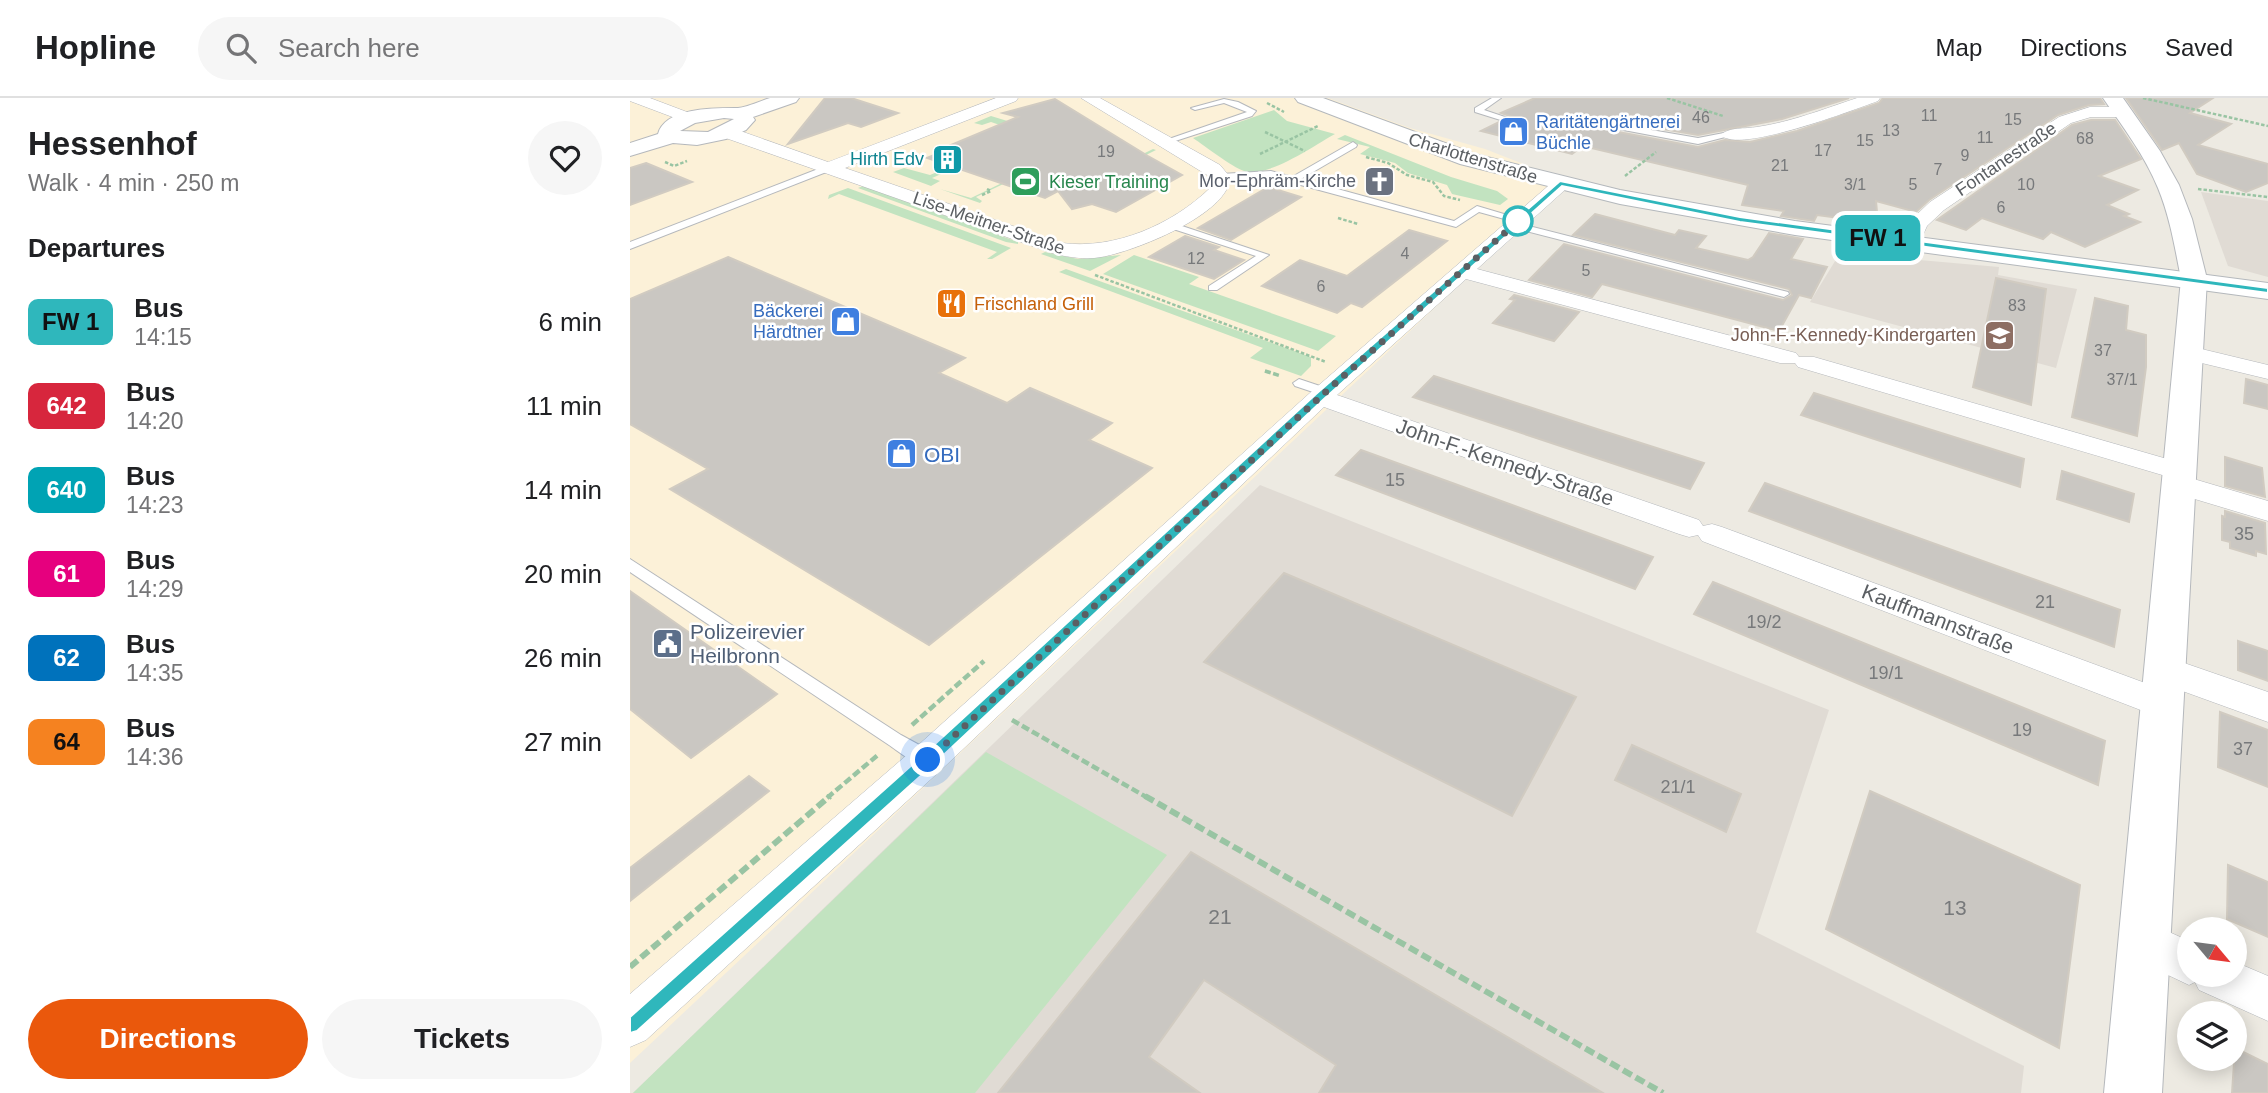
<!DOCTYPE html>
<meta charset="utf-8">
<style>
body{margin:0;font-family:Helvetica,sans-serif;background:#f6f6f6;color:#202124;height:100vh;display:flex;flex-direction:column;font-size:26px;white-space:nowrap}
*{box-sizing:border-box;margin:0}
p{font-size:23px;color:#757577}
.icon{flex:none;width:38px;height:38px;fill:none;stroke:currentColor;stroke-width:2;stroke-linecap:round;stroke-linejoin:round}
.map{position:relative;flex:1;overflow:hidden}
.panel{display:flex;flex-direction:column;background:#fff;width:630px}
.panel>*{flex:none}
.badge{padding:0 14px;border-radius:10px;font-size:24px;line-height:46px}
.needle{width:46px;rotate:119deg}
.controls{position:absolute;left:1547px;top:819px;display:grid;gap:14px}
.controls a{display:grid;place-items:center;width:70px;height:70px;border-radius:50%;background:#fff;box-shadow:0 4px 18px #0003;font-size:35px}
.you{position:absolute;width:35px;height:35px;margin:-18px;border:5px solid #fff;border-radius:50%;background:#1a73e8;box-shadow:0 0 0 10px #1a73e833}
.map>.badge{position:absolute;translate:-50% -50%;box-shadow:0 0 0 4px #fff}
h2{padding:0 28px;font-size:26px;line-height:63px}
.round{display:grid;place-items:center;flex:none;width:74px;height:74px;border-radius:37px;background:#f6f6f6}
.headline{display:flex;align-items:center;justify-content:space-between;height:119px;padding:0 28px}
h1{font-size:33px;font-weight:600;line-height:52px}
.primary-button{display:flex;gap:14px;margin-top:auto;padding:14px 28px}
.primary-button a{flex:1;height:80px;border-radius:42px;background:#ea580c;color:#fff;font-size:28px;font-weight:600;line-height:80px;text-align:center}
.primary-button a+a{background:#f6f6f6;color:#202124}
ul{padding:0;list-style:none}
li{display:flex;align-items:center;gap:21px;height:84px;padding:0 28px}
li div{flex:1}
li b{display:block;font-size:26px}
li em{font-style:normal}
li .badge{min-width:77px;font-weight:700;text-align:center}
header{display:flex;align-items:center;gap:42px;box-sizing:border-box;height:98px;padding:0 35px;background:#fff;border-bottom:2px solid #e0e0e0}
header strong{font-size:33px}
nav{display:flex;gap:38px;margin-inline-start:auto;font-size:24px}
.search{width:490px;height:63px;background:#f6f6f6;display:flex;align-items:center;gap:18px;box-sizing:border-box;padding:0 24px;border-radius:38px;color:#757577;font-size:26px}
main{display:flex;flex:1;min-height:0}
.map>svg:first-child{display:block}
.commercial{fill:#fcf1d8}
.education{fill:#e0dbd4}
.green{fill:#c2e3c0}
.building{fill:#cac7c2;stroke:#d1cbc1;stroke-width:2}
.lines{fill:none;stroke-linecap:round;stroke-linejoin:round}
.service-casing{stroke:#b5b8bc;stroke-width:2}
.minor-casing{stroke:#b5b8bc;stroke-width:1}
.tertiary-casing{stroke:#b5b8bc;stroke-width:2}
.secondary-casing{stroke:#b4b8bc;stroke-width:2}
.path-far3{stroke:#99c4a3;stroke-width:2.5;stroke-dasharray:3.5 2;stroke-linecap:butt}
.path-far2{stroke:#99c4a3;stroke-width:3.5;stroke-dasharray:6 2.5;stroke-linecap:butt}
.path-far1{stroke:#99c4a3;stroke-width:4.5;stroke-dasharray:8 3.5;stroke-linecap:butt}
.path{stroke:#99c4a3;stroke-width:6;stroke-dasharray:10 4.5;stroke-linecap:butt}
.service{fill:#fff;fill-rule:evenodd}
.minor{fill:#fff;fill-rule:evenodd}
.tertiary{fill:#fff;fill-rule:evenodd}
.secondary{fill:#fff;fill-rule:evenodd}
.line{fill:#2fb7bc;stroke:#fff;stroke-width:2}
.walk{stroke:#5b5f63;stroke-width:7;stroke-dasharray:0 12.6}
.stop-dot{fill:#fff;stroke:#2fb7bc;stroke-width:3.5}
.labels{text-anchor:middle;dominant-baseline:central;stroke-width:5;stroke-linejoin:round;paint-order:stroke}
.far-number-label{font-size:16px;fill:#77797b}
.far-shop-label{font-size:18px;fill:#366cbe;stroke:#fff;text-anchor:start}
.far-street-label{font-size:18px;fill:#5b5f63;stroke:#fff}
.far-culture-label{font-size:18px;fill:#0d838f;stroke:#fff;text-anchor:end}
.far-worship-label{font-size:18px;fill:#5b616d;stroke:#fff;text-anchor:end}
.far-leisure-label{font-size:18px;fill:#27864d;stroke:#fff;text-anchor:start}
.far-food-label{font-size:18px;fill:#c56008;stroke:#fff;text-anchor:start}
.far-education-label{font-size:18px;fill:#785e54;stroke:#fff;text-anchor:end}
.number-label{font-size:18px;fill:#77797b}
.shop-label{font-size:21px;fill:#366cbe;stroke:#fff;text-anchor:start}
.street-label{font-size:21px;fill:#5b5f63;stroke:#fff}
.service-label{font-size:21px;fill:#4e5e75;stroke:#fff;text-anchor:start}
.near-number-label{font-size:21px;fill:#77797b}
</style>
<header>
<strong>Hopline</strong>
<div class="search"><svg class="icon" aria-label="search" viewBox="0 0 24 24"><circle cx="10" cy="10" r="6"/><path d="M15 15l6 6"/></svg>Search here</div>
<nav><a>Map</a><a>Directions</a><a>Saved</a></nav>
</header>
<main>
<section class="panel">
<div class="headline"><div><h1>Hessenhof</h1><p>Walk · 4 min · 250 m</p></div><a class="round"><svg class="icon" aria-label="heart" viewBox="0 0 24 24"><path d="M12 20l-8-8c-3-5 5-10 8-4 3-6 11-1 8 4z"/></svg></a></div>
<h2>Departures</h2>
<ul>
<li><span class="badge" style="background:#2fb7bc;color:#111">FW 1</span><div><b>Bus</b><p>14:15</p></div><em>6 min</em></li>
<li><span class="badge" style="background:#d7263d;color:#fff">642</span><div><b>Bus</b><p>14:20</p></div><em>11 min</em></li>
<li><span class="badge" style="background:#00a3b4;color:#fff">640</span><div><b>Bus</b><p>14:23</p></div><em>14 min</em></li>
<li><span class="badge" style="background:#e6007e;color:#fff">61</span><div><b>Bus</b><p>14:29</p></div><em>20 min</em></li>
<li><span class="badge" style="background:#0072bc;color:#fff">62</span><div><b>Bus</b><p>14:35</p></div><em>26 min</em></li>
<li><span class="badge" style="background:#f58220;color:#111">64</span><div><b>Bus</b><p>14:36</p></div><em>27 min</em></li>
</ul>
<div class="primary-button"><a>Directions</a><a>Tickets</a></div>
</section>
<div class="map">
<svg width="1638" height="995" viewBox="0 0 1638 995">
<rect width="100%" height="100%" fill="#edeae2"/>
<!-- commercial -->
<polygon class="commercial" points="0,0 698,0 780,30 855,51 939,84 0,965"/>
<!-- education -->
<g class="education">
<polygon points="1571,94 1638,103 1638,179 1598,168"/>
<polygon points="1210,155 1369,169 1368,177 1447,191 1426,270 1180,204"/>
<polygon points="630,387 1199,612 1126,834 1394,968 1391,995 3,995"/>
</g>
<!-- green -->
<g class="green">
<path d="M644,12L657,23L705,36C685,47 637,81 614,73C602,69 575,48 563,40Z"/>
<polygon points="361,18 455,47 412,68 458,83 523,51 526,52 458,86 407,70 346,99 352,103 350,105 310,91 341,100 374,84 351,76 391,72 432,54 416,46 417,44 400,41 340,68 334,66 302,80 310,83 301,88 263,74 274,70 300,77 396,36 361,24 352,27 344,25"/>
<polygon points="715,37 821,79 867,93 878,101 870,107 822,96 817,87 778,75 765,65 730,56 740,49 707,41"/>
<polygon points="233,88 388,144 388,146 376,144 228,90"/>
<polygon points="218,90 381,150 362,161 357,161 367,154 209,96 198,101 199,97"/>
<polygon points="415,154 448,161 491,157 460,173 411,156"/>
<polygon points="504,157 569,179 559,186 706,238 688,253 473,176"/>
<polygon points="436,171 681,259 681,268 671,278 620,260 633,250 429,174"/>
<polygon points="356,654 537,757 345,995 3,995"/>
</g>
<!-- building -->
<g class="building">
<polygon points="195,0 221,0 268,15 231,29 218,25 158,46"/>
<polygon points="905,0 1219,0 1152,21 1068,37 986,23 980,27 983,33 1068,49 1095,42 1120,44 1167,33 1249,5 1253,0 1470,0 1474,6 1459,7 1428,17 1299,102 1286,114 1246,103 1248,125 1187,117 1184,123 1151,118 1154,113 1112,107 1118,87 953,48 942,56 851,33 869,24 898,32 897,24 871,15"/>
<polygon points="1496,0 1583,0 1560,15 1601,26 1568,47 1638,66 1638,85 1616,94 1567,76 1549,45 1532,52"/>
<polygon points="425,1 518,58 552,77 486,114 462,106 442,111 428,93 415,100 297,60 319,51 314,50 388,19 373,15"/>
<polygon points="1461,22 1485,22 1511,61 1469,78 1508,92 1477,107 1499,116 1494,118 1510,124 1455,149 1421,134 1413,141 1352,120 1336,132 1307,122 1442,27"/>
<polygon points="16,65 62,84 0,107 0,70"/>
<polygon points="638,89 671,99 601,142 568,130"/>
<polygon points="965,116 1045,137 1049,132 1076,138 1066,150 1118,162 1123,159 1139,135 1173,141 1161,161 1197,169 1181,200 1169,197 1149,233 972,186 962,199 899,182 934,146 1153,202 1162,197 1159,191 943,137"/>
<polygon points="779,132 817,143 732,209 721,205 707,215 632,188 670,162 717,178"/>
<polygon points="555,138 589,149 584,152 614,162 584,181 519,159"/>
<polygon points="98,159 335,260 309,275 377,305 400,290 482,325 459,342 522,370 299,547 40,391 78,371 0,326 0,201"/>
<polygon points="1366,180 1416,191 1401,307 1343,289"/>
<polygon points="884,197 949,214 924,243 863,225 885,202 880,201"/>
<polygon points="1465,200 1498,208 1496,232 1516,237 1516,269 1507,338 1442,319"/>
<polygon points="804,278 970,332 1074,365 1060,391 783,299"/>
<polygon points="1616,281 1638,287 1638,311 1614,305"/>
<polygon points="1184,295 1394,361 1390,389 1171,317"/>
<polygon points="731,352 825,386 1023,459 1005,491 706,377"/>
<polygon points="1595,359 1632,370 1635,399 1595,388"/>
<polygon points="1432,373 1504,396 1499,424 1427,401"/>
<polygon points="1135,385 1490,512 1484,549 1119,413"/>
<polygon points="1595,413 1635,425 1636,456 1626,453 1626,458 1600,450 1600,444 1592,442 1592,418 1595,419"/>
<polygon points="654,475 946,599 882,718 574,564"/>
<polygon points="1083,484 1475,643 1468,687 1064,516"/>
<polygon points="0,493 147,596 61,660 0,611"/>
<polygon points="1608,543 1638,553 1638,583 1608,572"/>
<polygon points="1590,614 1638,632 1638,689 1588,669"/>
<polygon points="1002,647 1111,696 1096,734 985,682"/>
<polygon points="119,678 139,693 0,803 0,770"/>
<polygon points="1240,693 1450,787 1429,950 1196,831"/>
<polygon points="561,754 973,995 689,995 706,967 574,882 519,959 570,995 368,995"/>
<polygon points="1598,767 1638,784 1638,839 1597,821"/>
<polygon points="1605,950 1638,966 1638,995 1602,995"/>
</g>
<g class="lines">
<defs>
<g id="service">
<polygon points="862,0 871,0 854,12 896,26 896,30 845,14 845,10"/>
<polygon points="594,1 608,4 626,13 622,18 536,46 536,42 617,14 594,5 565,12 561,10"/>
<polygon points="986,26 1068,40 1099,34 1103,37 1068,46 983,30 982,28"/>
<polygon points="723,44 727,47 726,49 671,81 824,123 847,108 894,122 889,125 849,114 826,129 641,79 591,82 586,79 591,76 641,73 662,79"/>
<polygon points="201,66 204,67 204,71 0,151 0,144"/>
<polygon points="534,124 540,124 639,157 587,192 579,192 579,188 626,158 534,128"/>
<polygon points="883,124 1158,194 1159,196 1154,199 880,129 878,127"/>
<polygon points="669,281 699,291 701,294 695,298 665,288 663,285"/>
<path d="M0,461L271,637L304,655L307,661L304,667C290,672 271,655 259,647L0,474Z"/>
</g>
<g id="minor">
<polygon points="0,0 20,0 65,17 67,20 65,23 53,23 0,3"/>
<path d="M366,0H388L386,3L215,70L432,145C485,152 543,126 580,90L582,80L451,0H470L590,67L600,79C600,116 503,154 471,159C455,162 437,159 422,155L90,38L88,34L96,29L102,30L198,64Z"/>
<path d="M1227,0H1250L1248,3C1223,12 1108,56 1091,37C1098,29 1116,31 1127,29C1161,24 1194,11 1227,0Z"/>
<polygon points="1460,9 1493,9 1501,14 1493,19 1461,19 1441,25 1314,112 1297,128 1288,148 1274,148 1271,144 1280,123 1300,104 1429,19"/>
<polygon points="931,81 940,86 937,90 847,171 1166,255 1169,259 1184,259 1558,367 1562,373 1557,379 1638,403 1638,423 1538,393 1534,386 1539,379 1168,269 1165,265 1150,265 836,181 707,297 1069,422 1073,428 1082,426 1092,429 1545,596 1550,606 1545,616 1533,620 1521,616 1072,443 1068,437 1059,439 1049,436 694,309 311,672 16,942 0,949 0,896 285,650 681,294 925,82"/>
<polygon points="1559,248 1638,267 1638,281 1551,260 1547,255 1551,250"/>
<polygon points="1534,558 1638,594 1638,624 1522,582 1517,572 1522,562"/>
<polygon points="1515,823 1559,843 1559,877 1605,877 1605,864 1638,878 1638,923 1569,892 1565,884 1559,887 1500,859 1494,844 1500,829"/>
</g>
<g id="tertiary">
<path d="M140,0H169L166,4L123,19L125,22L116,32L96,41L67,47L43,45L0,58V45L28,36C35,9 86,10 108,10C118,9 130,3 140,0ZM94,20L104,21L78,34L50,33L65,25Z"/>
<path d="M1473,0H1493L1530,53L1549,87L1562,121L1577,181L1532,995H1474L1551,181C1545,150 1540,119 1528,90C1515,58 1493,29 1473,0Z"/>
</g>
<polygon id="secondary" points="665,0 693,0 845,56 990,92 1165,123 1638,185 1638,201 1165,137 990,106 830,66 668,4"/>
</defs>
<!-- service casing -->
<use href="#service" class="service-casing"/>
<!-- minor casing -->
<use href="#minor" class="minor-casing"/>
<!-- tertiary casing -->
<use href="#tertiary" class="tertiary-casing"/>
<!-- secondary casing -->
<use href="#secondary" class="secondary-casing"/>
<!-- path-far3 -->
<g class="path-far3">
<polyline points="1037,0 1093,18"/>
<polyline points="1513,0 1638,28"/>
<polyline points="637,5 654,14"/>
<polyline points="635,34 675,53"/>
<polyline points="630,56 688,28"/>
<polyline points="736,59 758,65 777,77 803,84 814,98 830,102"/>
<polyline points="35,64 44,68 57,63"/>
<polyline points="995,78 1026,54"/>
<polyline points="1568,91 1638,99"/>
<polyline points="352,97 361,93 357,91"/>
<polyline points="708,120 728,126"/>
<polyline points="465,177 696,264"/>
<polyline points="635,273 638,274"/>
</g>
<!-- path-far2 -->
<polyline class="path-far2" points="635,273 651,278"/>
<!-- path-far1 -->
<g class="path-far1">
<polyline points="382,622 518,700"/>
<polyline points="282,627 354,563"/>
<polyline points="197,700 249,656"/>
</g>
<!-- path -->
<g class="path">
<polyline points="515,698 1033,995"/>
<polyline points="0,869 200,698"/>
</g>
<!-- service -->
<use href="#service" class="service"/>
<!-- minor -->
<use href="#minor" class="minor"/>
<!-- tertiary -->
<use href="#tertiary" class="tertiary"/>
<!-- secondary -->
<use href="#secondary" class="secondary"/>
</g>
<!-- line -->
<polygon class="line" points="930,83 1110,119 1638,190 1638,195 1110,124 932,88 694,301 304,666 7,933 0,935 0,919 293,657 686,296"/>
<g class="lines">
<!-- walk -->
<polyline class="walk" points="298,662 690,299 888,123"/>
</g>
<!-- icons -->
<defs>
<symbol id="shop-square" viewBox="-11 -11 22 22"><rect x="-9" y="-9" width="18" height="18" rx="4" fill="#3f7fe0" stroke="#fff"/><path d="M-5-2.5h2.3a2.7 3.5 0 0 1 5.4 0H5L5.5 6h-11ZM-1.5-2.5h3a1.5 2.3 0 0 0-3 0Z" fill="#fff"/></symbol>
<symbol id="building-square" viewBox="-11 -11 22 22"><rect x="-9" y="-9" width="18" height="18" rx="4" fill="#0f9aa8" stroke="#fff"/><path d="M-4-6H4V6H1V3H-1V6H-4ZM-2.5-4.3h1.7v1.8h-1.7ZM.8-4.3h1.7v1.8H.8ZM-2.5-1h1.7V.8h-1.7ZM.8-1h1.7V.8H.8Z" fill="#fff"/></symbol>
<symbol id="church-square" viewBox="-11 -11 22 22"><rect x="-9" y="-9" width="18" height="18" rx="4" fill="#6b7280" stroke="#fff"/><path d="M-1.2-6h2.4v3.5h3.3v2.4h-3.3V6h-2.4V-.1h-3.3v-2.4h3.3Z" fill="#fff"/></symbol>
<symbol id="stadium-square" viewBox="-11 -11 22 22"><rect x="-9" y="-9" width="18" height="18" rx="4" fill="#2e9e5b" stroke="#fff"/><path d="M0-5a6.5 5 0 1 0 0 10a6.5 5 0 1 0 0-10ZM-3.5-1.8h7v3.6h-7Z" fill="#fff"/></symbol>
<symbol id="restaurant-square" viewBox="-11 -11 22 22"><rect x="-9" y="-9" width="18" height="18" rx="4" fill="#e8710a" stroke="#fff"/><path d="M-5-6h1v4h1v-4h1v4h1v-4h1v5L-1.5 .5V6h-2V.5L-5-1ZM5-6V6H3V1.5H1.5Q1.5-4 5-6Z" fill="#fff"/></symbol>
<symbol id="school-square" viewBox="-11 -11 22 22"><rect x="-9" y="-9" width="18" height="18" rx="4" fill="#8d6e63" stroke="#fff"/><path d="M0-5L7-2L0 1L-7-2ZM-4 1L0 2.5L4 1V4Q0 6-4 4Z" fill="#fff"/></symbol>
<symbol id="civic-square" viewBox="-11 -11 22 22"><rect x="-9" y="-9" width="18" height="18" rx="4" fill="#5c6f8a" stroke="#fff"/><path d="M-.6-6.5H3V-4.5H.6V-3L4-1V1h2V6H-6V1h2V-1L-.6-3ZM-1.2 2.5V6h2.4V2.5Z" fill="#fff"/></symbol>
</defs>
<g fill-rule="evenodd">
<use href="#shop-square" x="866" y="16" width="35" height="35"/>
<use href="#building-square" x="300" y="44" width="35" height="35"/>
<use href="#church-square" x="732" y="66" width="35" height="35"/>
<use href="#stadium-square" x="378" y="66" width="35" height="35"/>
<use href="#restaurant-square" x="304" y="188" width="35" height="35"/>
<use href="#shop-square" x="198" y="206" width="35" height="35"/>
<use href="#school-square" x="1352" y="220" width="35" height="35"/>
<use href="#shop-square" x="254" y="338" width="35" height="35"/>
<use href="#civic-square" x="20" y="528" width="35" height="35"/>
</g>
<!-- markers -->
<circle class="stop-dot" cx="888" cy="123" r="14"/>
<g class="labels">
<!-- far-number labels -->
<g class="far-number-label">
<text x="1299" y="17">11</text>
<text x="1071" y="19">46</text>
<text x="1383" y="21">15</text>
<text x="1261" y="32">13</text>
<text x="1355" y="39">11</text>
<text x="1455" y="40">68</text>
<text x="1235" y="42">15</text>
<text x="1193" y="52">17</text>
<text x="476" y="53">19</text>
<text x="1335" y="57">9</text>
<text x="1150" y="67">21</text>
<text x="1308" y="71">7</text>
<text x="1225" y="86">3/1</text>
<text x="1283" y="86">5</text>
<text x="1396" y="86">10</text>
<text x="1371" y="109">6</text>
<text x="775" y="155">4</text>
<text x="566" y="160">12</text>
<text x="956" y="172">5</text>
<text x="691" y="188">6</text>
<text x="1387" y="207">83</text>
<text x="1473" y="252">37</text>
<text x="1492" y="281">37/1</text>
</g>
<!-- far-shop labels -->
<g class="far-shop-label">
<text x="906" y="24">Raritätengärtnerei<tspan x="906" dy="21">Büchle</tspan></text>
<text x="193" y="213" text-anchor="end">Bäckerei<tspan x="193" dy="21">Härdtner</tspan></text>
</g>
<!-- far-street labels -->
<g class="far-street-label">
<text transform="translate(843 60) rotate(17)">Charlottenstraße</text>
<text transform="translate(1376 61) rotate(-34)">Fontanestraße</text>
<text transform="translate(359 125) rotate(19)">Lise-Meitner-Straße</text>
</g>
<!-- far-culture labels -->
<g class="far-culture-label">
<text x="294" y="61">Hirth Edv</text>
</g>
<!-- far-worship labels -->
<g class="far-worship-label">
<text x="726" y="83">Mor-Ephräm-Kirche</text>
</g>
<!-- far-leisure labels -->
<g class="far-leisure-label">
<text x="419" y="84">Kieser Training</text>
</g>
<!-- far-food labels -->
<g class="far-food-label">
<text x="344" y="206">Frischland Grill</text>
</g>
<!-- far-education labels -->
<g class="far-education-label">
<text x="1346" y="237">John-F.-Kennedy-Kindergarten</text>
</g>
<!-- number labels -->
<g class="number-label">
<text x="765" y="382">15</text>
<text x="1614" y="436">35</text>
<text x="1415" y="504">21</text>
<text x="1134" y="524">19/2</text>
<text x="1256" y="575">19/1</text>
<text x="1392" y="632">19</text>
<text x="1613" y="651">37</text>
<text x="1048" y="689">21/1</text>
</g>
<!-- shop labels -->
<g class="shop-label">
<text x="294" y="356">OBI</text>
</g>
<!-- street labels -->
<g class="street-label">
<text transform="translate(875 364) rotate(19)">John-F.-Kennedy-Straße</text>
<text transform="translate(1308 521) rotate(21)">Kauffmannstraße</text>
</g>
<!-- service labels -->
<g class="service-label">
<text x="60" y="533">Polizeirevier<tspan x="60" dy="24">Heilbronn</tspan></text>
</g>
<!-- near-number labels -->
<g class="near-number-label">
<text x="1325" y="809">13</text>
<text x="590" y="818">21</text>
</g>
</g>
</svg>
<div class="controls">
<a><svg class="needle" viewBox="-14 -14 28 28"><path d="M0-13l5 13h-10z" fill="#e53935"/><path d="M0 13l5-13h-10z" fill="#757577"/></svg></a>
<a><svg class="icon" aria-label="layers" viewBox="0 0 24 24"><path d="M12 4l9 5-9 5-9-5zM3 14l9 5 9-5"/></svg></a>
</div>
<div class="you" style="left:298px;top:662px"></div>
<b class="badge" style="left:1248px;top:140px;background:#2fb7bc;color:#111">FW 1</b>
</div>
</main>
